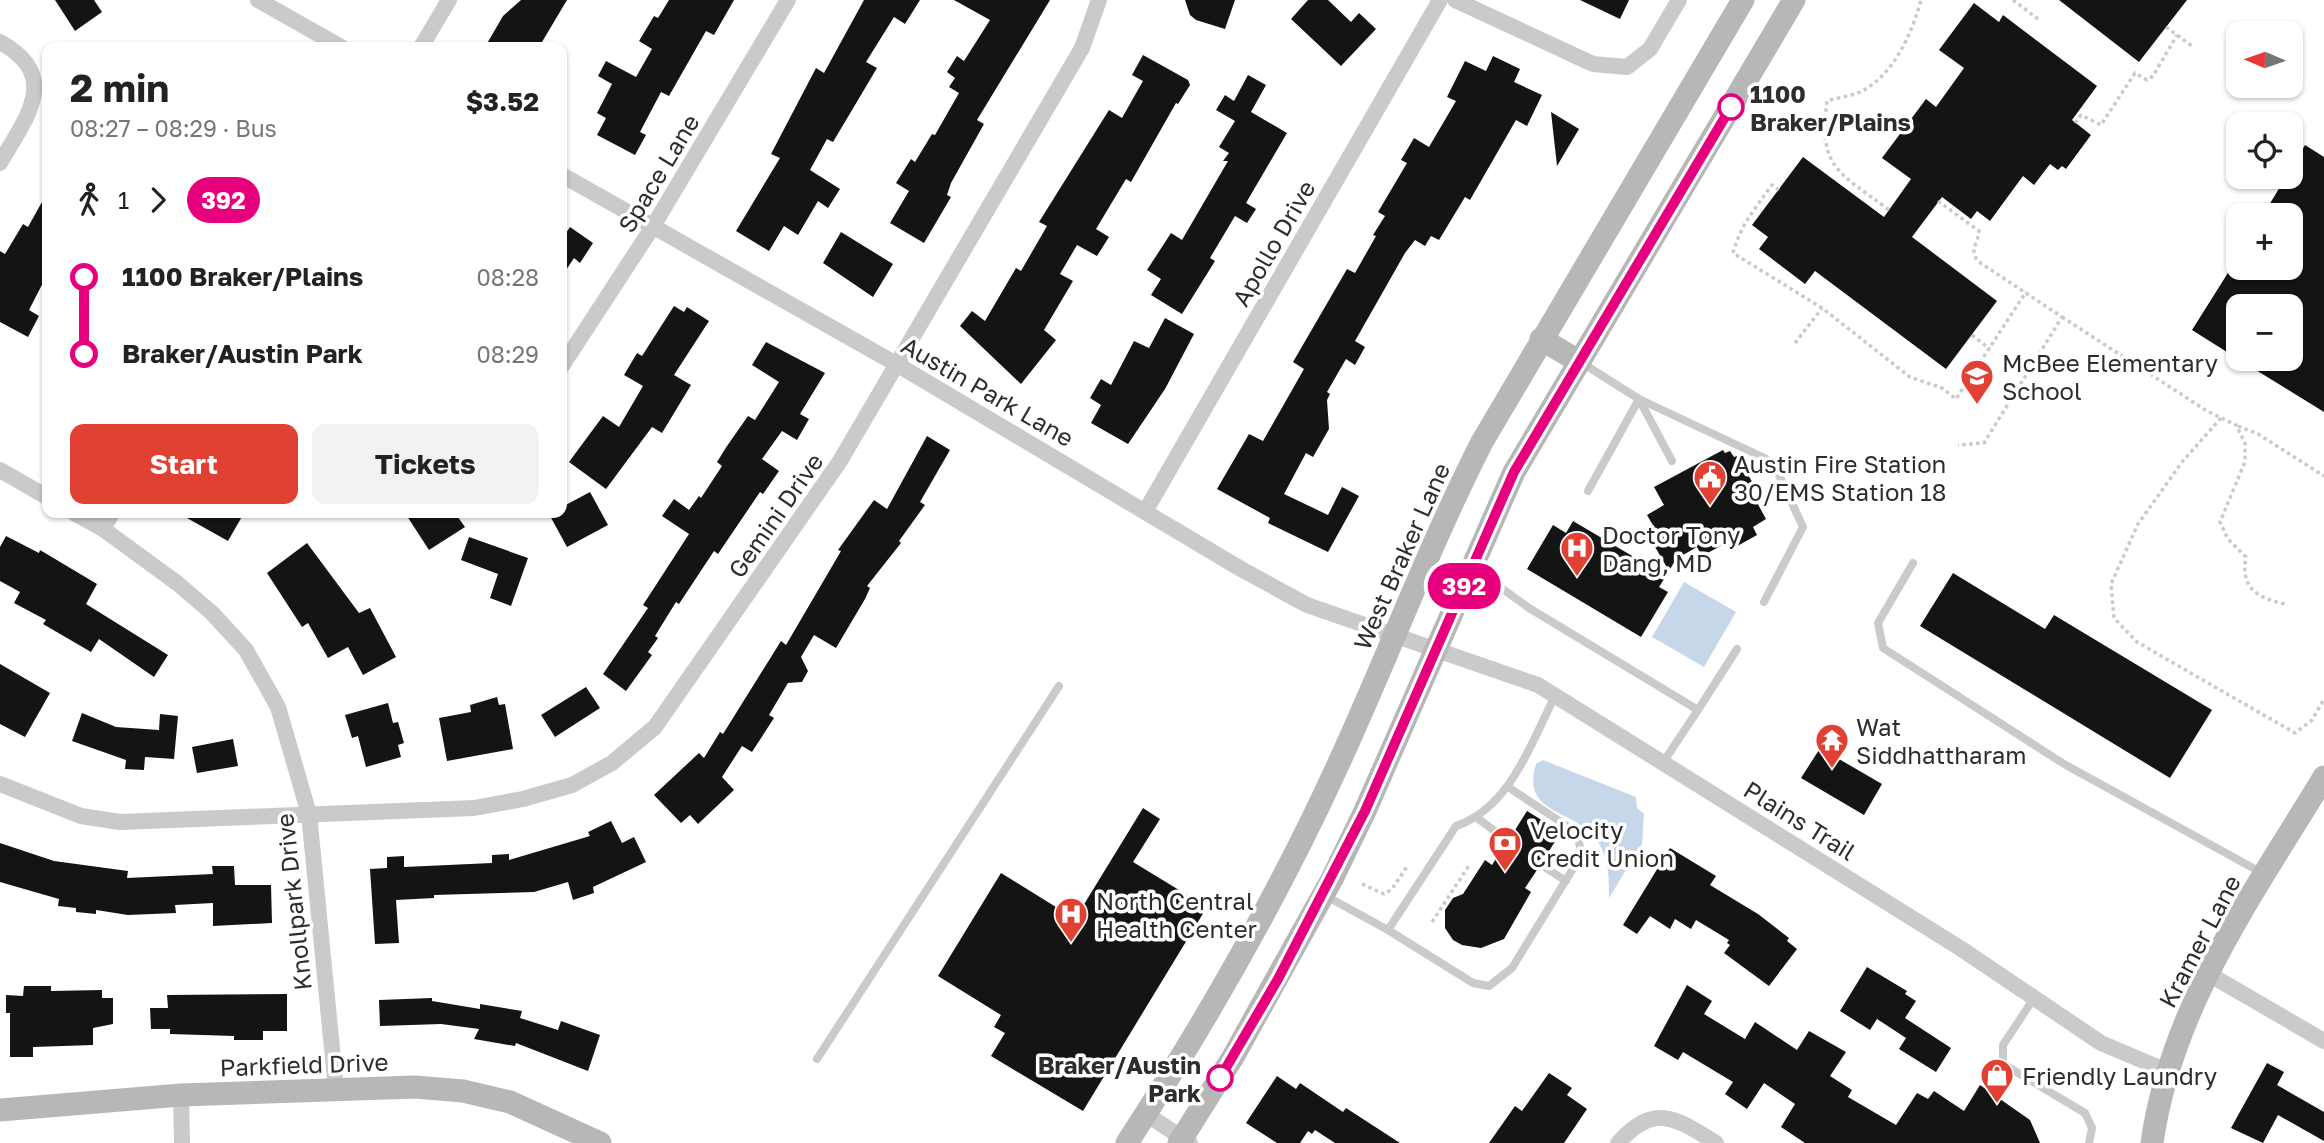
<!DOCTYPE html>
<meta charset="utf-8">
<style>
body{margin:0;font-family:"Golos Text",sans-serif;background:#f2f2f2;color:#222;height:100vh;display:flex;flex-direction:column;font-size:26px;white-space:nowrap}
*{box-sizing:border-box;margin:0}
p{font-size:23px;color:#767676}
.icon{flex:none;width:38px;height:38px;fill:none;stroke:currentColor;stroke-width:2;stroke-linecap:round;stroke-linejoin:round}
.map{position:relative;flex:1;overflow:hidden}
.details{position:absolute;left:42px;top:42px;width:525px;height:476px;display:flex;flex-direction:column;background:#fff;border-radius:14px;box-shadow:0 2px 5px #0004}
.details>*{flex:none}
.badge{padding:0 14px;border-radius:23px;font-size:24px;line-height:46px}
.needle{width:46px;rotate:272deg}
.fabs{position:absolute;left:2226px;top:21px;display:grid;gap:14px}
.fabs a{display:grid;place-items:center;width:77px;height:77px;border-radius:14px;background:#fff;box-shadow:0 2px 5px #0004;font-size:35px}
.map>.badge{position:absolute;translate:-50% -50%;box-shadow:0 0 0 4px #fff}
.legs{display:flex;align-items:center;gap:10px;height:77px;padding:0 28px;font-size:23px}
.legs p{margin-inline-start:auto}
.head{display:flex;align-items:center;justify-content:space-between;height:119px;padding:0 28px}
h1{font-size:38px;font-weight:700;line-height:52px}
.primary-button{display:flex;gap:14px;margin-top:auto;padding:14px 28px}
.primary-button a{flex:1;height:80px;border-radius:14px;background:#e14133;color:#fff;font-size:28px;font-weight:700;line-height:80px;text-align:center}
.primary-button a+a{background:#f2f2f2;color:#222}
ul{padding:0 28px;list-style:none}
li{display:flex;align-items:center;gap:24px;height:77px;font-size:26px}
li i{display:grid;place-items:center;width:10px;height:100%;margin:0 9px;background:currentColor}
li i::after{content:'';width:18px;height:18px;margin:-9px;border:5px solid;border-radius:50%;background:#fff}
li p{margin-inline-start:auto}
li:first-child i{background:linear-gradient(#0000 50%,currentColor 0)}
li:last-child i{background:linear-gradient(currentColor 50%,#0000 0)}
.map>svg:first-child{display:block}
.water{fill:#c7d7ea}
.building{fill:#141414}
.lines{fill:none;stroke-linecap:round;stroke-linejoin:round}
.path{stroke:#cacaca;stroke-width:3.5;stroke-dasharray:3.5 3.5;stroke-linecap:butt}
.lane{stroke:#cacaca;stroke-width:8}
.street{stroke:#cacaca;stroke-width:16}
.secondary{stroke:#b7b7b7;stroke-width:23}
.line-1-casing{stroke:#fff;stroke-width:16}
.line-1{stroke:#e6007e;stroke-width:10}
.stop-1-dot{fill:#fff;stroke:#e6007e;stroke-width:3.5}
.labels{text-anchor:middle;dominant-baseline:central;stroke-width:7;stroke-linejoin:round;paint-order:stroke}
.stop-label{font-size:24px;font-weight:bold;fill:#2d2d2d;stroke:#fff;text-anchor:start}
.street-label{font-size:24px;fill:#2d2d2d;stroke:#fff}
.poi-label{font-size:24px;fill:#2d2d2d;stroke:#fff;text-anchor:start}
</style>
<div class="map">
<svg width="2324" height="1143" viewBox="0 0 2324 1143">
<rect width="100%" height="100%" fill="#fff"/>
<!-- water -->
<g class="water">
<polygon points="1684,582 1736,612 1704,667 1652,637"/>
<path d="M1543,760L1636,797L1637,808L1644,814L1642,844L1609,898C1609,875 1609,853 1593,836C1569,808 1521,813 1536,764Z"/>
</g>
<!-- building -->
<g class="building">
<polygon points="55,0 94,0 102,12 75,31"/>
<polygon points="521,0 567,0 539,47 485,47 503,16"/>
<polygon points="669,0 734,0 714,35 706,31 669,96 661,92 640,132 646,135 635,155 597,135 606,118 597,113 612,84 598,76 606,61 636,77 652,49 639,41 654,16 658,18"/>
<polygon points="864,0 920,0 905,24 894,17 866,62 877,68 833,142 827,139 810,170 840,189 828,208 818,201 798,235 784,226 769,251 736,231 780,158 771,154 816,68 824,73"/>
<polygon points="954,0 1050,0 977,120 984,124 951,183 947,195 951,197 924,243 890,223 909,191 896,183 911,159 915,162 932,134 935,135 959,93 949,87 955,78 947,72 957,56 964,61 990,20"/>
<polygon points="1185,0 1235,0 1225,29 1196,20 1190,15"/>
<polygon points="1308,0 1328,0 1351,22 1359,13 1376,29 1341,66 1291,19"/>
<polygon points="1580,0 1629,0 1620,19"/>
<polygon points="2059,0 2187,0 2139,62"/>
<polygon points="1974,3 1999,22 2003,15 2097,86 2072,120 2091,135 2066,169 2062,166 2058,170 2050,164 2034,185 2023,176 1990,221 1977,211 1971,219 1942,197 1912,237 1997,301 1946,369 1815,271 1805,284 1759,249 1768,237 1752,225 1803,157 1884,217 1911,179 1882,158 1926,99 1936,107 1964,68 1939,50"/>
<polygon points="1143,55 1188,80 1190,85 1178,104 1176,103 1131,182 1126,179 1096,229 1109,237 1097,256 1077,245 1060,274 1073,281 1044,330 1056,340 1021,384 960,326 972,311 985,321 1016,268 1021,271 1047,226 1039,222 1109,110 1122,118 1143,81 1132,75"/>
<polygon points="1493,56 1520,69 1514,82 1542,95 1527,126 1516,120 1470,200 1465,197 1439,240 1431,236 1425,246 1415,240 1405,253 1355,341 1365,347 1355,365 1346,359 1327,392 1330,394 1327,400 1329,429 1313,457 1306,453 1284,494 1328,515 1342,487 1359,496 1328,552 1268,523 1270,518 1217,489 1249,434 1263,441 1304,369 1293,362 1347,269 1355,273 1376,236 1373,235 1385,216 1378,212 1407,163 1401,160 1414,138 1429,147 1456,101 1447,97 1465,61 1486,71"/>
<polygon points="1248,75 1266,85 1251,112 1287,133 1246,203 1256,209 1247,223 1235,216 1210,258 1215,261 1182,314 1151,295 1161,279 1147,270 1171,233 1182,240 1228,161 1223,161 1229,153 1219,147 1235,121 1216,110 1225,95 1234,101"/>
<polygon points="1551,112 1579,129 1557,166"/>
<polygon points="2305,145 2324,157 2324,412 2238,359 2291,359 2291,306 2238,306 2238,359 2192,330 2231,268 2291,268 2291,215 2263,215 2286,177 2291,177 2291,169"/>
<polygon points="47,193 47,275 29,310 39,316 28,337 0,322 0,251 5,254 23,224 28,227"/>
<polygon points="570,227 593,243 580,263 574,258 562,276 562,239"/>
<polygon points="841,232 893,264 873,297 823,263"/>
<polygon points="674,306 684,312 687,307 709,321 674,375 691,385 662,433 652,427 606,489 569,462 603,416 619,427 643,386 624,375 637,353 642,356"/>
<polygon points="1165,318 1194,334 1165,389 1128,444 1091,423 1101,405 1090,398 1101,379 1111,385 1134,341 1149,348"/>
<polygon points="766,342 825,373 800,414 809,419 797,440 782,431 762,459 779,471 763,494 760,492 718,554 714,551 679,604 676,602 655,636 658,638 648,652 652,655 626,691 603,674 648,608 643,605 689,534 662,516 674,499 689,510 699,496 701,498 722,466 717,462 727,446 748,416 755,420 779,382 752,365"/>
<polygon points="927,436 950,450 920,502 925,505 899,541 901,543 867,586 870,588 865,599 836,648 814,635 801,657 808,671 802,682 788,683 769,715 774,718 752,752 742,746 722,777 734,790 698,824 690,815 681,823 654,795 699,753 704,758 720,732 723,734 781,641 786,645 841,551 838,550 874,500 887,509"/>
<polygon points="1723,450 1725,453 1730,451 1734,457 1737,456 1754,485 1749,488 1766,519 1753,527 1757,535 1732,549 1728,542 1702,556 1697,547 1676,559 1669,571 1647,533 1655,529 1647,515 1664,505 1654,487"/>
<polygon points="590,492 608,525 567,547 549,514 562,513 562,507"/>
<polygon points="178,513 244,513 228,541"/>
<polygon points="405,513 455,513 465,527 429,550"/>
<polygon points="1573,521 1666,576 1659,587 1668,592 1641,637 1527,569 1553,525 1566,533"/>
<polygon points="6,536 39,553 40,550 97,584 86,604 168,655 154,677 99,639 91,652 43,624 46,620 14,603 20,592 0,581 0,547"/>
<polygon points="469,537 528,558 511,606 490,598 498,574 461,560"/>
<polygon points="307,543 359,613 370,608 396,657 363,675 348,647 328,658 308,623 302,627 267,573"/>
<polygon points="1953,573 2045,629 2054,615 2212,710 2170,778 1920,626"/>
<polygon points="0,664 50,693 25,737 0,724"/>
<polygon points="586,687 600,708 555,737 541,715"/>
<polygon points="497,697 499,705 505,704 513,749 447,761 439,718 471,712 470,705"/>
<polygon points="388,703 393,723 398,722 404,743 398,745 401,757 366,767 358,736 352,738 345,715"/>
<polygon points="82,713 116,727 159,730 160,714 178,716 174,759 145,757 144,770 125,769 126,760 72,741"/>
<polygon points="233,739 238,766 197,773 192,747"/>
<polygon points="1826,739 1845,750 1839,759 1882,784 1864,815 1801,778"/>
<polygon points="1143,808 1160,819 1133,862 1207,907 1083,1111 991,1056 1005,1033 994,1027 1001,1015 938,976 1001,873 1064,912 1072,899 1083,906"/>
<polygon points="1527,811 1561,832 1544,859 1534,861 1537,870 1525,888 1531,892 1504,939 1481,948 1462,945 1453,940 1445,928 1445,910 1453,898 1463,894 1485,860 1492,865 1504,846 1513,845 1512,835"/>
<polygon points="611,821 622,843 634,837 646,862 593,887 594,893 573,900 568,882 534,892 434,895 434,898 396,900 399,943 375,944 370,869 387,868 387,857 404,856 404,867 492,863 492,855 509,854 509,860 590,836 588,832"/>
<polygon points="0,843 54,861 128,871 127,878 213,874 212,866 234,866 235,885 271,885 272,923 213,926 213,903 175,905 176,913 128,915 96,910 96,914 76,912 76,908 58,906 59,899 0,882"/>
<polygon points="1670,848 1716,876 1710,885 1758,914 1789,938 1787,941 1797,949 1769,986 1724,953 1730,945 1727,943 1729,940 1696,920 1691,929 1675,919 1670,929 1650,916 1637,934 1623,925"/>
<polygon points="1867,967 1907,991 1905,994 1916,1001 1905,1018 1951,1048 1936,1072 1899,1049 1906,1038 1877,1019 1870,1030 1840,1011"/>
<polygon points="1687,985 1712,1001 1704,1014 1745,1039 1755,1022 1797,1050 1809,1031 1846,1052 1830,1076 1852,1090 1848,1097 1896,1125 1917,1093 1928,1099 1934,1091 1964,1111 1980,1085 2030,1120 2040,1143 1805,1143 1781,1127 1795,1104 1764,1083 1747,1109 1725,1094 1733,1082 1683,1052 1678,1060 1654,1046"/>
<polygon points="24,986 51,986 51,991 102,990 102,998 113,998 113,1024 93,1028 93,1045 33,1047 33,1057 10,1057 10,1013 6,1013 6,995 23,996"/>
<polygon points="287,994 287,1031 263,1031 263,1040 234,1040 234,1036 170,1034 170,1029 151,1029 150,1008 168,1008 167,995"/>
<polygon points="432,998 432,1001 480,1009 480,1004 522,1011 520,1018 558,1030 561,1021 600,1035 588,1071 516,1043 515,1046 474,1039 479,1029 441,1024 380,1026 379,1000"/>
<polygon points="2267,1063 2284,1072 2277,1085 2324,1112 2324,1141 2278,1115 2263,1143 2231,1128"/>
<polygon points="1549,1073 1572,1088 1567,1095 1587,1109 1564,1143 1489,1143 1515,1106 1522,1111"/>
<polygon points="1277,1076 1296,1089 1300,1083 1343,1112 1346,1108 1400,1143 1335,1143 1315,1130 1312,1134 1308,1131 1300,1143 1277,1143 1246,1123"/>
</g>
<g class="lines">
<!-- path -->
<g class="path">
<polyline points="2013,0 2038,19"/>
<polyline points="2166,27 2192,46"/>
<polyline points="2075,123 2081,115 2101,125 2135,73 2147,80 2153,76 2177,35"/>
<path d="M1779,190L1772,185C1756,207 1740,226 1733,253L1822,308L1910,377L1942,388L1956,399L2026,292"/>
<path d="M1938,201L1979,231C1978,245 1968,249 1979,262L2062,317L1984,443L1958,445"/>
<path d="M1889,210C1839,172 1818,169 1827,101C1839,97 1854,96 1864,90C1895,72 1912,33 1921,0"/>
<path d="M2062,317L2207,411L2236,425L2245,443V462L2220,522L2228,539L2246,557C2240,589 2258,598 2285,604"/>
<polyline points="1972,335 1990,349"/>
<polyline points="1795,343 1822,308"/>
<polyline points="2221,418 2182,462 2138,524 2111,584 2114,618 2137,642 2295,733 2312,720 2324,699"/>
<polyline points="2238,426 2258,434 2324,476"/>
<polyline points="1362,884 1384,894 1392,889 1408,865"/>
<polyline points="1432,922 1470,864"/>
</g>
<!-- lane -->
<g class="lane">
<polyline points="1582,363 1639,399 1773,462 1803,527 1764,602"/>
<polyline points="1639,399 1672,461"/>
<polyline points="1588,491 1639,399"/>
<polyline points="1913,563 1878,623 1883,648 2064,764 2262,873"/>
<polyline points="1475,569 1529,608 1698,710 1664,761"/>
<polyline points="1698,710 1737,649"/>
<polyline points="1476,817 1508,841"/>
<polyline points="1540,864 1566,881"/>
<path d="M1326,896L1388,930L1456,826C1510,808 1531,743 1555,696"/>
<polyline points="1388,930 1473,983 1489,986 1512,968 1577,862 1581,850 1576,832 1508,787"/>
<polyline points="2034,998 2003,1045 2003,1064 2085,1113 2092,1128 2089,1143"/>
<polyline points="817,1059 1059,686"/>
</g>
<!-- street -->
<g class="street">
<polyline points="258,0 341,47"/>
<polyline points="1455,0 1593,64 1627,67 1650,49 1679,0"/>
<path d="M0,42C62,76 26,118 0,163"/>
<polyline points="421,47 449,0"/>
<polyline points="562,175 898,365 1241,569 1307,605 1538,685 1960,948 2101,1043 2167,1071"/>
<polyline points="562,366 652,228 788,0"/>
<polyline points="0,470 47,497"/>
<polyline points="1146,510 1440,0"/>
<polyline points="74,513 103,529 177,583 212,613 246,650 278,707 309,814 336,1089"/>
<polyline points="103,529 112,513"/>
<polyline points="0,784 81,816 120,822 474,808 523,799 572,785 612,763 655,727 840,461 1082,48 1099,0"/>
<polyline points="2207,973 2324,1041"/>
<polyline points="181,1095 182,1143"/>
<polyline points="1146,1114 1190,1143"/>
<path d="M1618,1143C1654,1103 1675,1117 1716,1143"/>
</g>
<!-- secondary -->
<g class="secondary">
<polyline points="1541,339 1580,362"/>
<polyline points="0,1110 181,1095 415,1087 463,1091 510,1102 600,1143"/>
<path d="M1127,1143C1205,1023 1277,898 1337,767C1387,659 1428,548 1482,442L1743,0"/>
<polyline points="1179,1143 1233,1057 1332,879 1365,811 1514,472 1794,0"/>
<path d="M2152,1143C2171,1006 2254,893 2324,777"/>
</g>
</g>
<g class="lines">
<defs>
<polyline id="line-1" points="1220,1078 1278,979 1365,811 1514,472 1731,107"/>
</defs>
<!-- line-1 casing -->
<use href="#line-1" class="line-1-casing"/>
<!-- line-1 -->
<use href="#line-1" class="line-1"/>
</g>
<!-- icons -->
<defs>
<symbol id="school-pin" viewBox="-11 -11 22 30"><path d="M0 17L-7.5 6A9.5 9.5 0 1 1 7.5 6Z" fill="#e14133" stroke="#fff"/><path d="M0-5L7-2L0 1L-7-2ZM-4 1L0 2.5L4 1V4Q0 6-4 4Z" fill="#fff"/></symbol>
<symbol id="civic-pin" viewBox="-11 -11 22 30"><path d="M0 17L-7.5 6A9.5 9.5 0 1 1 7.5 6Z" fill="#e14133" stroke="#fff"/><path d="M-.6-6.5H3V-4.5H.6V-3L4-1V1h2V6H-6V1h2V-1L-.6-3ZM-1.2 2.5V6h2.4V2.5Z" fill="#fff"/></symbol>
<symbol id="hospital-pin" viewBox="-11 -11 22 30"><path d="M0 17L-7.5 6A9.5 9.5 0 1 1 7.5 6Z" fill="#e14133" stroke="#fff"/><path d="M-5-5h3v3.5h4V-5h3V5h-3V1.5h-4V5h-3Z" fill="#fff"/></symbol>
<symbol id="temple-pin" viewBox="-11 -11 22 30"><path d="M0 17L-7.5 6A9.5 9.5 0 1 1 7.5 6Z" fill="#e14133" stroke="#fff"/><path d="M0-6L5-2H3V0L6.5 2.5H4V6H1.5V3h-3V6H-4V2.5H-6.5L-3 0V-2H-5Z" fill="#fff"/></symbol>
<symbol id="bank-pin" viewBox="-11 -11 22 30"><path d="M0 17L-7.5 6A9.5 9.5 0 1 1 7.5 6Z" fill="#e14133" stroke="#fff"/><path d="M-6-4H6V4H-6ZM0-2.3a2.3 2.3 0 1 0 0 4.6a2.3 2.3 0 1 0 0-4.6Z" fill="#fff"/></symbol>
<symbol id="shop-pin" viewBox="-11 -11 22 30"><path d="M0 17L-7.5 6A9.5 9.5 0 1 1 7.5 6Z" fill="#e14133" stroke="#fff"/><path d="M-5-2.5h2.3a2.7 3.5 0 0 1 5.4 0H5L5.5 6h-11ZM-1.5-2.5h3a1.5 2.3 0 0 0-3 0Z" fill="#fff"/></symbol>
</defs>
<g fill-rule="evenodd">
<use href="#school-pin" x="1958" y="357" width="38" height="52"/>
<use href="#civic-pin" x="1691" y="458" width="38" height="52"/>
<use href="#hospital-pin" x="1558" y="529" width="38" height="52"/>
<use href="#temple-pin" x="1813" y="721" width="38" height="52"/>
<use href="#bank-pin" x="1486" y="824" width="38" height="52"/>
<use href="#hospital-pin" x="1052" y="895" width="38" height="52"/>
<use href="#shop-pin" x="1978" y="1056" width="38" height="52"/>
</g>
<!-- markers -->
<g class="stop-1-dot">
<circle cx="1731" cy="107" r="12"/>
<circle cx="1220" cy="1078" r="12"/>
</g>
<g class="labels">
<!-- stop labels -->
<g class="stop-label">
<text x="1750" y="93">1100<tspan x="1750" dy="28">Braker/Plains</tspan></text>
<text x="1201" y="1064" text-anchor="end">Braker/Austin<tspan x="1201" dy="28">Park</tspan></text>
</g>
<!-- street labels -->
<g class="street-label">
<text transform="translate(658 173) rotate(-59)">Space Lane</text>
<text transform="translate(1273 243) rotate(-60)">Apollo Drive</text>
<text transform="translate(988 391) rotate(30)">Austin Park Lane</text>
<text transform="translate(775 515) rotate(-55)">Gemini Drive</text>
<text transform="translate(1401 556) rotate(-66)">West Braker Lane</text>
<text transform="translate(1800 820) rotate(32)">Plains Trail</text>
<text transform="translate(293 902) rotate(-96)">Knollpark Drive</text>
<text transform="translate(2199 941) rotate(-62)">Kramer Lane</text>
<text transform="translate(304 1064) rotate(-2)">Parkfield Drive</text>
</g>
<!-- poi labels -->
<g class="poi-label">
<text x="2002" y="362">McBee Elementary<tspan x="2002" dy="28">School</tspan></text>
<text x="1734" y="463">Austin Fire Station<tspan x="1734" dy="28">30/EMS Station 18</tspan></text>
<text x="1602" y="534">Doctor Tony<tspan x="1602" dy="28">Dang, MD</tspan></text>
<text x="1856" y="726">Wat<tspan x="1856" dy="28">Siddhattharam</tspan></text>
<text x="1530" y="829">Velocity<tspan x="1530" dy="28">Credit Union</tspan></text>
<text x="1096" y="900">North Central<tspan x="1096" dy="28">Health Center</tspan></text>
<text x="2022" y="1075">Friendly Laundry</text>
</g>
</g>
</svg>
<div class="fabs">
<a><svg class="needle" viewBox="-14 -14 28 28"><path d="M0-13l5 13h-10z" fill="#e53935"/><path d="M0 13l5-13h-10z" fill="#767676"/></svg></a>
<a><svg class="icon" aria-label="locate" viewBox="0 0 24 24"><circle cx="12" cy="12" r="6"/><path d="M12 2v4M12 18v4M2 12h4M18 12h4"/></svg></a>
<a>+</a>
<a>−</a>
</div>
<b class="badge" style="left:1464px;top:586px;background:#e6007e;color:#fff">392</b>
<section class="details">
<div class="head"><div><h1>2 min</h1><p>08:27 – 08:29 · Bus</p></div><b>$3.52</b></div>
<div class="legs"><svg class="icon" aria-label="walk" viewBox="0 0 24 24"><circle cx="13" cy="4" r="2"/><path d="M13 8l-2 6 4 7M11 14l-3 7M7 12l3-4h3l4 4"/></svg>1<svg class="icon" aria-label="forward" viewBox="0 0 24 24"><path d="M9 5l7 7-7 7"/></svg><b class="badge" style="background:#e6007e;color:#fff">392</b></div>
<ul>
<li><i style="color:#e6007e"></i><b>1100 Braker/Plains</b><p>08:28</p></li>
<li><i style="color:#e6007e"></i><b>Braker/Austin Park</b><p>08:29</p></li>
</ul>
<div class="primary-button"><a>Start</a><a>Tickets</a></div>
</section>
</div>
